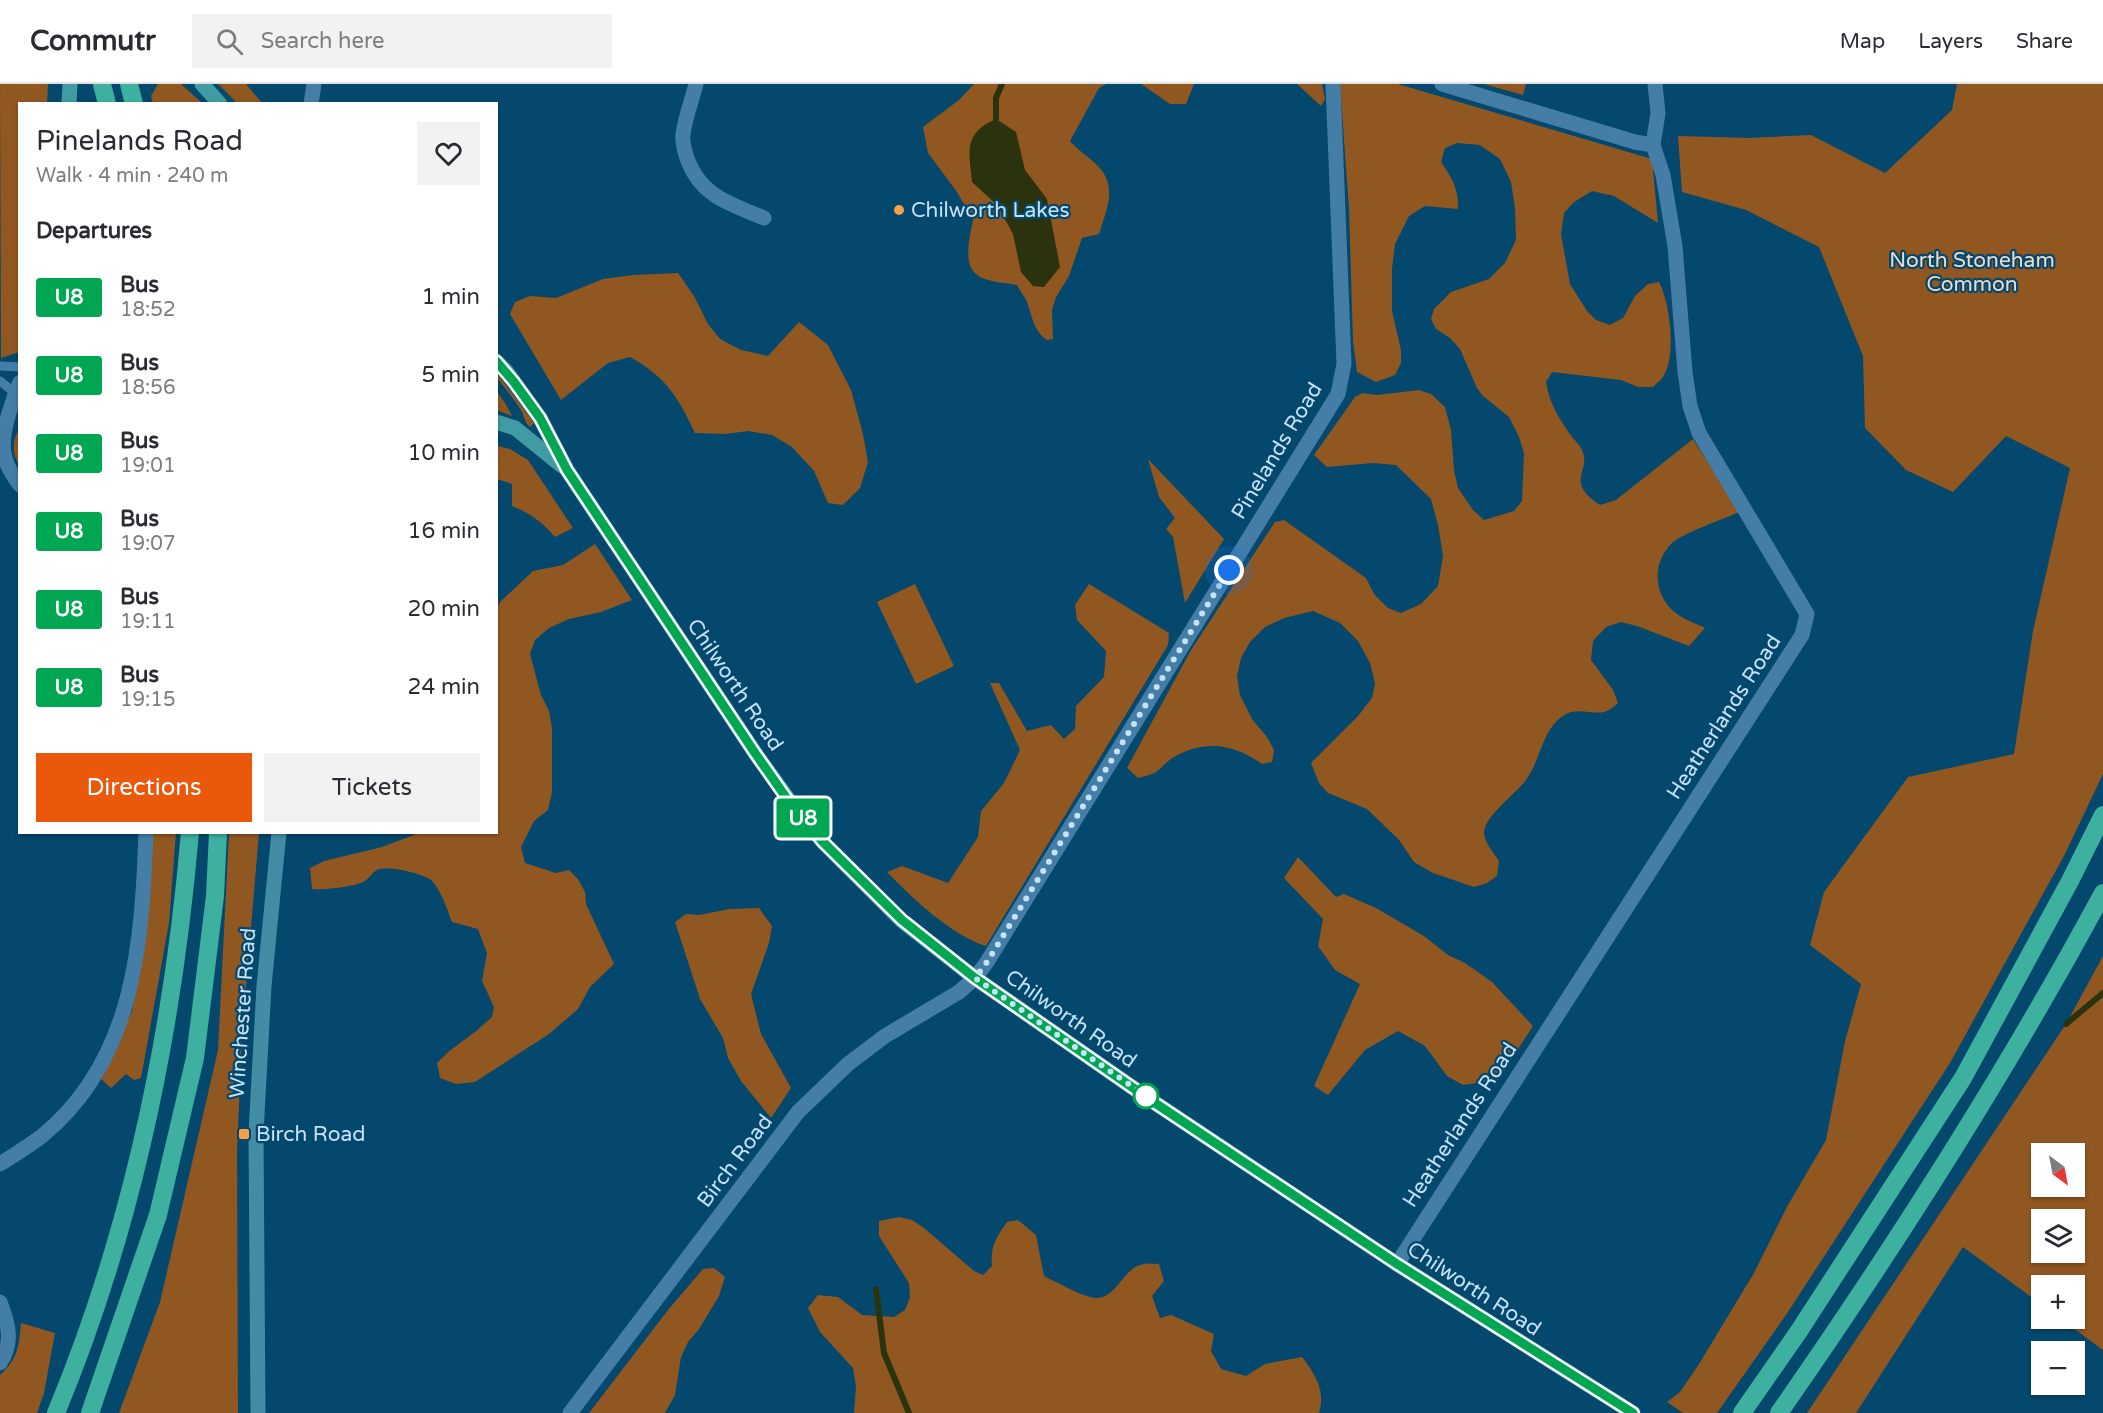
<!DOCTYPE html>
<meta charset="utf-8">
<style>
body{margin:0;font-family:"Varela Round",sans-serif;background:#f2f2f3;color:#2b2b33;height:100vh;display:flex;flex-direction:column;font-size:22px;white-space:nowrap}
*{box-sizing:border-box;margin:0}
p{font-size:20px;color:#7c7c81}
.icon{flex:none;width:33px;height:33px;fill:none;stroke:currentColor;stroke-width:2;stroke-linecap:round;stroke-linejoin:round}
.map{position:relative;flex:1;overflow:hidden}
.panel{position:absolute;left:18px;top:18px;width:480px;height:732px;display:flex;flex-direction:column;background:#fff;border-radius:0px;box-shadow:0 2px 4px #0004}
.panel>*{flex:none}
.badge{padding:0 12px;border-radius:4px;font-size:21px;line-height:39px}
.needle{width:39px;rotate:148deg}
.controls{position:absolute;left:2031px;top:1059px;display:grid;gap:12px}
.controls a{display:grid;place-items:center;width:54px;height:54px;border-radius:0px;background:#fff;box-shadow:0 2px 4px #0004;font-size:30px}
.you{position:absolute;width:30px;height:30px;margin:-15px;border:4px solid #fff;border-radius:50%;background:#1a73e8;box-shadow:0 0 0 9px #1a73e833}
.map>.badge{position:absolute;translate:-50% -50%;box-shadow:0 0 0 3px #fff}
h2{padding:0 18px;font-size:22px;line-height:54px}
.round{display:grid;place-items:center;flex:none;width:63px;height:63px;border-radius:0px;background:#f2f2f3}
.head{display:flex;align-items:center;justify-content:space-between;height:102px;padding:0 18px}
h1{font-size:28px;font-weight:600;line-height:45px}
.primary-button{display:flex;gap:12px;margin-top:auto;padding:12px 18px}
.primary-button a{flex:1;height:69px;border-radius:0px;background:#ea580c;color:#fff;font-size:24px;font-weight:600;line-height:69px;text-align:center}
.primary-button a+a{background:#f2f2f3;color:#2b2b33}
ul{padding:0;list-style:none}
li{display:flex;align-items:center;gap:18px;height:78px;padding:0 18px}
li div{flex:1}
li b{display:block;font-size:22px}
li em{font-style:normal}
li .badge{min-width:66px;font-weight:700;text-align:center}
header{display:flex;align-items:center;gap:36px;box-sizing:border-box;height:84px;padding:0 30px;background:#fff;border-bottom:2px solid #e1e1e2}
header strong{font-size:28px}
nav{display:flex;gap:33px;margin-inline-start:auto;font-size:21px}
.search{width:420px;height:54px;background:#f2f2f3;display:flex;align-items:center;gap:15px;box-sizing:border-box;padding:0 21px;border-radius:0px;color:#7c7c81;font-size:22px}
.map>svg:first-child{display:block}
.green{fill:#905721;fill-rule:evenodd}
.water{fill:#2a330d}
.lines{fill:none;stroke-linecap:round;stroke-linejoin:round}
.stream{stroke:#2a330d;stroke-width:6}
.lane{stroke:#447ea6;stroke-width:9}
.street{stroke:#447ea6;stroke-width:15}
.secondary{stroke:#428da4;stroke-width:15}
.primary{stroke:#409ca2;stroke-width:15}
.highway{stroke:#3db09f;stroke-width:18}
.line-casing{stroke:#fff;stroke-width:14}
.line{stroke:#00a651;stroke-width:9}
.walk{stroke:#c4e2f8;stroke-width:6;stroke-dasharray:0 10.8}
.poi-dot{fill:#f9a04c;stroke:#04486d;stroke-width:2}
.stop-dot{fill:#fff;stroke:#00a651;stroke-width:3}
.labels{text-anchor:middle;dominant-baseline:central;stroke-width:4.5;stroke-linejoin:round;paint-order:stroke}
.poi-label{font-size:21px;fill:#c4e2f8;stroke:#04486d;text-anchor:start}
.park-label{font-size:21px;fill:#f1dac7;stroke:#04486d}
.street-label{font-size:21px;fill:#c4e2f8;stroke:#04486d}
</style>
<header>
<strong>Commutr</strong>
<div class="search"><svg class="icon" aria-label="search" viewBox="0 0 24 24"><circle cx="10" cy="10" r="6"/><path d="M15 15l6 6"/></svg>Search here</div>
<nav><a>Map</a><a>Layers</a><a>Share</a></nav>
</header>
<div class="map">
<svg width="2103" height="1329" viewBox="0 0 2103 1329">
<rect width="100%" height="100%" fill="#04486d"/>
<!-- green -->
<g class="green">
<polygon points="0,0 48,0 47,19 20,20 19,268 1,274"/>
<polygon points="158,0 181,0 202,19 153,19 151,12"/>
<polygon points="218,0 246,0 262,19 237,19"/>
<path d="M974,0H1106L1099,4L1070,57C1077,65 1087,72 1095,79C1119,101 1107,124 1099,150L1082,154L1069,192L1056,213L1052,226L1053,255L1047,256C1033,246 1033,234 1027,218C1025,213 1020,207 1017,201C1006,199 990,198 980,193C961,183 970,153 973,136L957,108L928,69L923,43L959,16Z"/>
<polygon points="1141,0 1194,0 1186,20 1170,20"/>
<polygon points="1297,0 1322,0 1325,15 1321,22"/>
<path d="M1340,0H1398L1652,75L1658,139L1614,112L1592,107L1574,118L1564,129L1561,150L1570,200L1587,227L1596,236L1610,241L1623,234L1635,212L1648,200L1659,198C1670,219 1677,271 1663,293C1661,296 1656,300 1653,303H1638L1621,296L1552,288L1546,298C1549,319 1560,336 1572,353C1575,357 1579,360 1581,364C1594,387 1562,396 1600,421L1616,416L1693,355L1739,428C1724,435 1680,450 1671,460C1653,479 1653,507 1672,526C1680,534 1695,539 1705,544L1689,562L1637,542L1621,538L1606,543L1593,557L1591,576L1613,606L1618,619C1615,622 1611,625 1607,627C1596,632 1579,623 1566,630C1542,643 1541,676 1526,696C1516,710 1484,732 1484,749C1484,758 1494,769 1499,777L1497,792L1487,799L1474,803L1433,789L1414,778L1399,756L1367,725L1328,709L1319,699L1311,679L1358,632L1372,614L1375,599L1370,579L1358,557L1340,539L1313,527L1284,534L1265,543L1250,558L1241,574L1237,592L1240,611L1252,635L1267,653L1274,666L1272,678L1262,680C1235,660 1204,655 1174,673C1167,677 1162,684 1156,688C1151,691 1144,692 1138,694L1127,684L1191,566L1275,438L1284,436L1366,494L1374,510L1388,524L1401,529L1421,520L1438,502L1443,472L1438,441L1431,415L1396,381L1373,379L1327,383L1314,371L1355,313L1363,309L1377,311L1419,306L1431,310L1445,323L1451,346L1454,386L1458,404L1473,426L1484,436L1514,427L1522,417L1524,369L1519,353L1509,333L1483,312L1477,304L1460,265L1450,254L1436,245L1431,235L1434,225L1451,208L1489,195L1505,179L1516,156L1515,124L1511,98L1500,75L1480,61L1457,59L1445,64L1441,78C1452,94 1459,105 1458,125L1425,122L1409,132L1395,160L1392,185V227L1401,266V279L1395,291L1376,298L1357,288L1353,257L1349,125Z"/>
<polygon points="1484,0 1526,0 1523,11"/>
<polygon points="1957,0 2103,0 2103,690 2065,770 1950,979 1786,1231 1717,1329 1683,1329 1667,1318 1680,1308 1699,1280 1754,1189 1788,1121 1826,1056 1845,957 1861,900 1810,861 1824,808 1908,693 2014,670 2033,547 2070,384 2006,352 1953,408 1906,386 1865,344 1863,272 1819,163 1746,126 1682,108 1678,52 1749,54 1811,51 1885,89 1952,26"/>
<path d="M678,189L694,212L708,240L720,255L741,266L768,272L799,238L828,261L851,306L863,350L868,378L860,404L843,421L828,419L814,387L792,363L772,351L748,347L725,350L695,349C678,313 666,293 630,273L608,279L561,316L510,230L515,218L530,212L556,214L603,195L633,191Z"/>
<path d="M496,288L534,339L530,343C524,338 525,333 521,326C514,315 506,305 497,294Z"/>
<polygon points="497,308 505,319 512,332 497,326"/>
<path d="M19,345V381C12,370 12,357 19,345Z"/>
<path d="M497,362L510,365L528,376L573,444L555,453C542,438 530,429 512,422V400L497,395Z"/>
<polygon points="1148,375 1224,455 1185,519 1173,453 1166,445 1175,434 1159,413"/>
<path d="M595,460L632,516L601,528L569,535L549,544L535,556L530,570L541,611L549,627L552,645V708L548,726L534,737L521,763L525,779L556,789L569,786L578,795L585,808L586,820L614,880L590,903L578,925L549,950L475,998L456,1000L440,994L437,979L448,968L475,948L492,933L494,923L482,897L487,869L478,845L452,838C448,827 440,804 431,796C421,789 388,781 377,786C372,789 368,796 363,798C353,803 323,806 312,805L310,784L324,777L382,763L419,749L496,748L497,525L500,518L533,487L563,481Z"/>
<polygon points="915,500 954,582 916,600 877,518"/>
<path d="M1089,500L1169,549L1168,561L986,862C951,851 912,814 887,788L902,782L948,799L978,753L981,727L1004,699L1020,666L990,599H999L1027,647L1051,641L1064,655L1075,645L1076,622L1104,593L1106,567L1077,536L1075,521Z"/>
<polygon points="150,749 176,749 169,839 141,994 134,996 126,990 111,1004 101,995 132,927 148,831"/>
<polygon points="229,749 259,749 242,949 237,1068 238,1329 119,1329 160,1218 218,966"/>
<polygon points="1298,773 1336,813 1344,810 1376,824 1424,852 1448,871 1465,879 1492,898 1533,942 1498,996 1463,1001 1447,992 1425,962 1398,947 1365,966 1328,1011 1314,1002 1360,900 1335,886 1318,862 1323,835 1284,794"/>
<polygon points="759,824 772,842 769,859 751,910 761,950 791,1004 771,1034 741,997 728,974 723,954 700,915 675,838 686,830 699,831 730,825"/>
<path d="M2103,872V1266L2061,1235L2074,1234V1202H2042L2041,1220L1963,1163L1856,1329H1807L2066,940ZM2042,1070H2074V1102H2042ZM2042,1136H2074V1168H2042Z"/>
<path d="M899,1133L912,1136L924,1144L974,1187L983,1191L992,1182C990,1164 996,1153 1007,1138L1018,1136L1036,1151L1044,1192C1057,1198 1082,1213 1096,1214C1118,1214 1123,1182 1145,1180C1149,1179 1154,1180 1159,1180L1164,1197L1152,1212L1160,1234L1171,1231L1214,1250L1211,1267L1221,1285L1246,1292L1265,1280L1302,1273C1315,1290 1326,1307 1319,1329H854L856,1303L853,1284L820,1248L808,1224L818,1211L838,1213L862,1231L894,1233L905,1226L910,1213L909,1199L879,1152V1137Z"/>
<polygon points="714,1184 725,1193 719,1212 699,1245 688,1258 681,1273 675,1311 665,1329 589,1329 668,1226 703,1185"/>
<path d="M21,1239L55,1249L44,1309L37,1329H0V1291C18,1275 19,1262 21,1239Z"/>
</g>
<!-- water -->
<path class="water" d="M996,35L1016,48L1025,86L1047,115L1060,183L1044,203L1033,202L1021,188L1013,150L997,121L972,98C969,68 963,49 996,35Z"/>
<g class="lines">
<!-- stream -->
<g class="stream">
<polyline points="996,35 996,14 1002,0"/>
<polyline points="2066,940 2103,909"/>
<polyline points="876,1205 884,1269 909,1329"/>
</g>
<!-- lane -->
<g class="lane">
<polyline points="0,282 20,283"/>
<polyline points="0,297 15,309"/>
</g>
<!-- street -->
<g class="street">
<path d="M696,0C692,16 685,34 683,50C682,59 685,69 688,77C702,113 731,120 764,134"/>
<polyline points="1442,0 1635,58 1653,61"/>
<polyline points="311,20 314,0"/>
<path d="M20,298C15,308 13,318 9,329C0,359 0,376 20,401"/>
<path d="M0,1080C14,1071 29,1062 42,1052C135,976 142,859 146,748"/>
<polyline points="1397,1180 1802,551 1807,530 1699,349 1690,322 1685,288 1675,162 1663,91 1653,61 1658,29 1655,0"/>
<path d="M0,1218C8,1239 14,1258 0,1279"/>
<polyline points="570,1329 798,1028 848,980 885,952 959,908 975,894 987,878 1338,310 1344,280 1333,0"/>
</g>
<!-- secondary -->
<polyline class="secondary" points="258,1329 256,1049 264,902 279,748"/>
<!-- primary -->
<g class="primary">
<polyline points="202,0 220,20"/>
<polyline points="69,20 70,0"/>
<polyline points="496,277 506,287 540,334 567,386 755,669 791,719 823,758 901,836 975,894 1152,1017 1397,1180 1633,1329"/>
<polyline points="496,338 515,344 562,382"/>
</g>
<!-- highway -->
<g class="highway">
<polyline points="102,0 107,20"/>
<polyline points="129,0 134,20"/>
<path d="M56,1329C133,1144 173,948 190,748"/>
<polyline points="90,1329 158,1131 195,974 215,812 218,748"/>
<polyline points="1742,1329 1799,1247 1963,994 2070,797 2103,731"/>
<path d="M1779,1329C1896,1161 2006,989 2103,809"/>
</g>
</g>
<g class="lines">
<defs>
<polyline id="line" points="496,277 514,298 540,334 567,386 755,669 790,719 823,758 902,836 975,894 1152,1017 1397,1180 1633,1329"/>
</defs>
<!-- line casing -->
<use href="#line" class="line-casing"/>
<!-- line -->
<use href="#line" class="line"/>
<!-- walk -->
<polyline class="walk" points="1146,1012 975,894 987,878 1229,486"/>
</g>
<!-- markers -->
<g class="poi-dot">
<circle cx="899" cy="126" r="6"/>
<rect x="238" y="1044" width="12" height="12" rx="3"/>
</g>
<circle class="stop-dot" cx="1146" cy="1012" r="12"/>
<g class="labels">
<!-- poi labels -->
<g class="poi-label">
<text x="911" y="126">Chilworth Lakes</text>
<text x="256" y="1050">Birch Road</text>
</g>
<!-- park labels -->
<g class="park-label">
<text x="1972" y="176">North Stoneham<tspan x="1972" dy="24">Common</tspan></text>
</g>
<!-- street labels -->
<g class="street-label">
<text transform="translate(1277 367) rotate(-59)">Pinelands Road</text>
<text transform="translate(735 601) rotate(56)">Chilworth Road</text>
<text transform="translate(1724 633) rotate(-57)">Heatherlands Road</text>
<text transform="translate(243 929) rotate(-86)">Winchester Road</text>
<text transform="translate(1071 935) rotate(35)">Chilworth Road</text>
<text transform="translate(1460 1041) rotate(-57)">Heatherlands Road</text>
<text transform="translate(735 1077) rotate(-53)">Birch Road</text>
<text transform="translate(1474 1205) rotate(33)">Chilworth Road</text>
</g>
</g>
</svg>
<div class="controls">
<a><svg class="needle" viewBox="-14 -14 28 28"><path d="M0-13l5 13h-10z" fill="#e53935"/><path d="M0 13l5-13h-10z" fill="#7c7c81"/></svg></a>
<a><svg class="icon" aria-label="layers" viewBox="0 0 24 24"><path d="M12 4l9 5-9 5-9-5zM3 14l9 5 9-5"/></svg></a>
<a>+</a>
<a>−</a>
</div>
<div class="you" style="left:1229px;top:486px"></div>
<b class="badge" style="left:803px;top:734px;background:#00a651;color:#fff">U8</b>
<section class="panel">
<div class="head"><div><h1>Pinelands Road</h1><p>Walk · 4 min · 240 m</p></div><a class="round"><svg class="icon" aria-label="heart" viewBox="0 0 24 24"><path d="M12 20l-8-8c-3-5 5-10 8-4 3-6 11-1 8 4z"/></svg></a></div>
<h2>Departures</h2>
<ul>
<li><span class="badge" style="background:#00a651;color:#fff">U8</span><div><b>Bus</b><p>18:52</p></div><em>1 min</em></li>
<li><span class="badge" style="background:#00a651;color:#fff">U8</span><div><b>Bus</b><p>18:56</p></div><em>5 min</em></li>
<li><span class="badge" style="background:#00a651;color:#fff">U8</span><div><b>Bus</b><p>19:01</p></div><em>10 min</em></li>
<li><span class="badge" style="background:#00a651;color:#fff">U8</span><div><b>Bus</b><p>19:07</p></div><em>16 min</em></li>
<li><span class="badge" style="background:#00a651;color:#fff">U8</span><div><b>Bus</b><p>19:11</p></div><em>20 min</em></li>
<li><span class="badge" style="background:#00a651;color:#fff">U8</span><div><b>Bus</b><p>19:15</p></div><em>24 min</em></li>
</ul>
<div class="primary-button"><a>Directions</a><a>Tickets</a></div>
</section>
</div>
